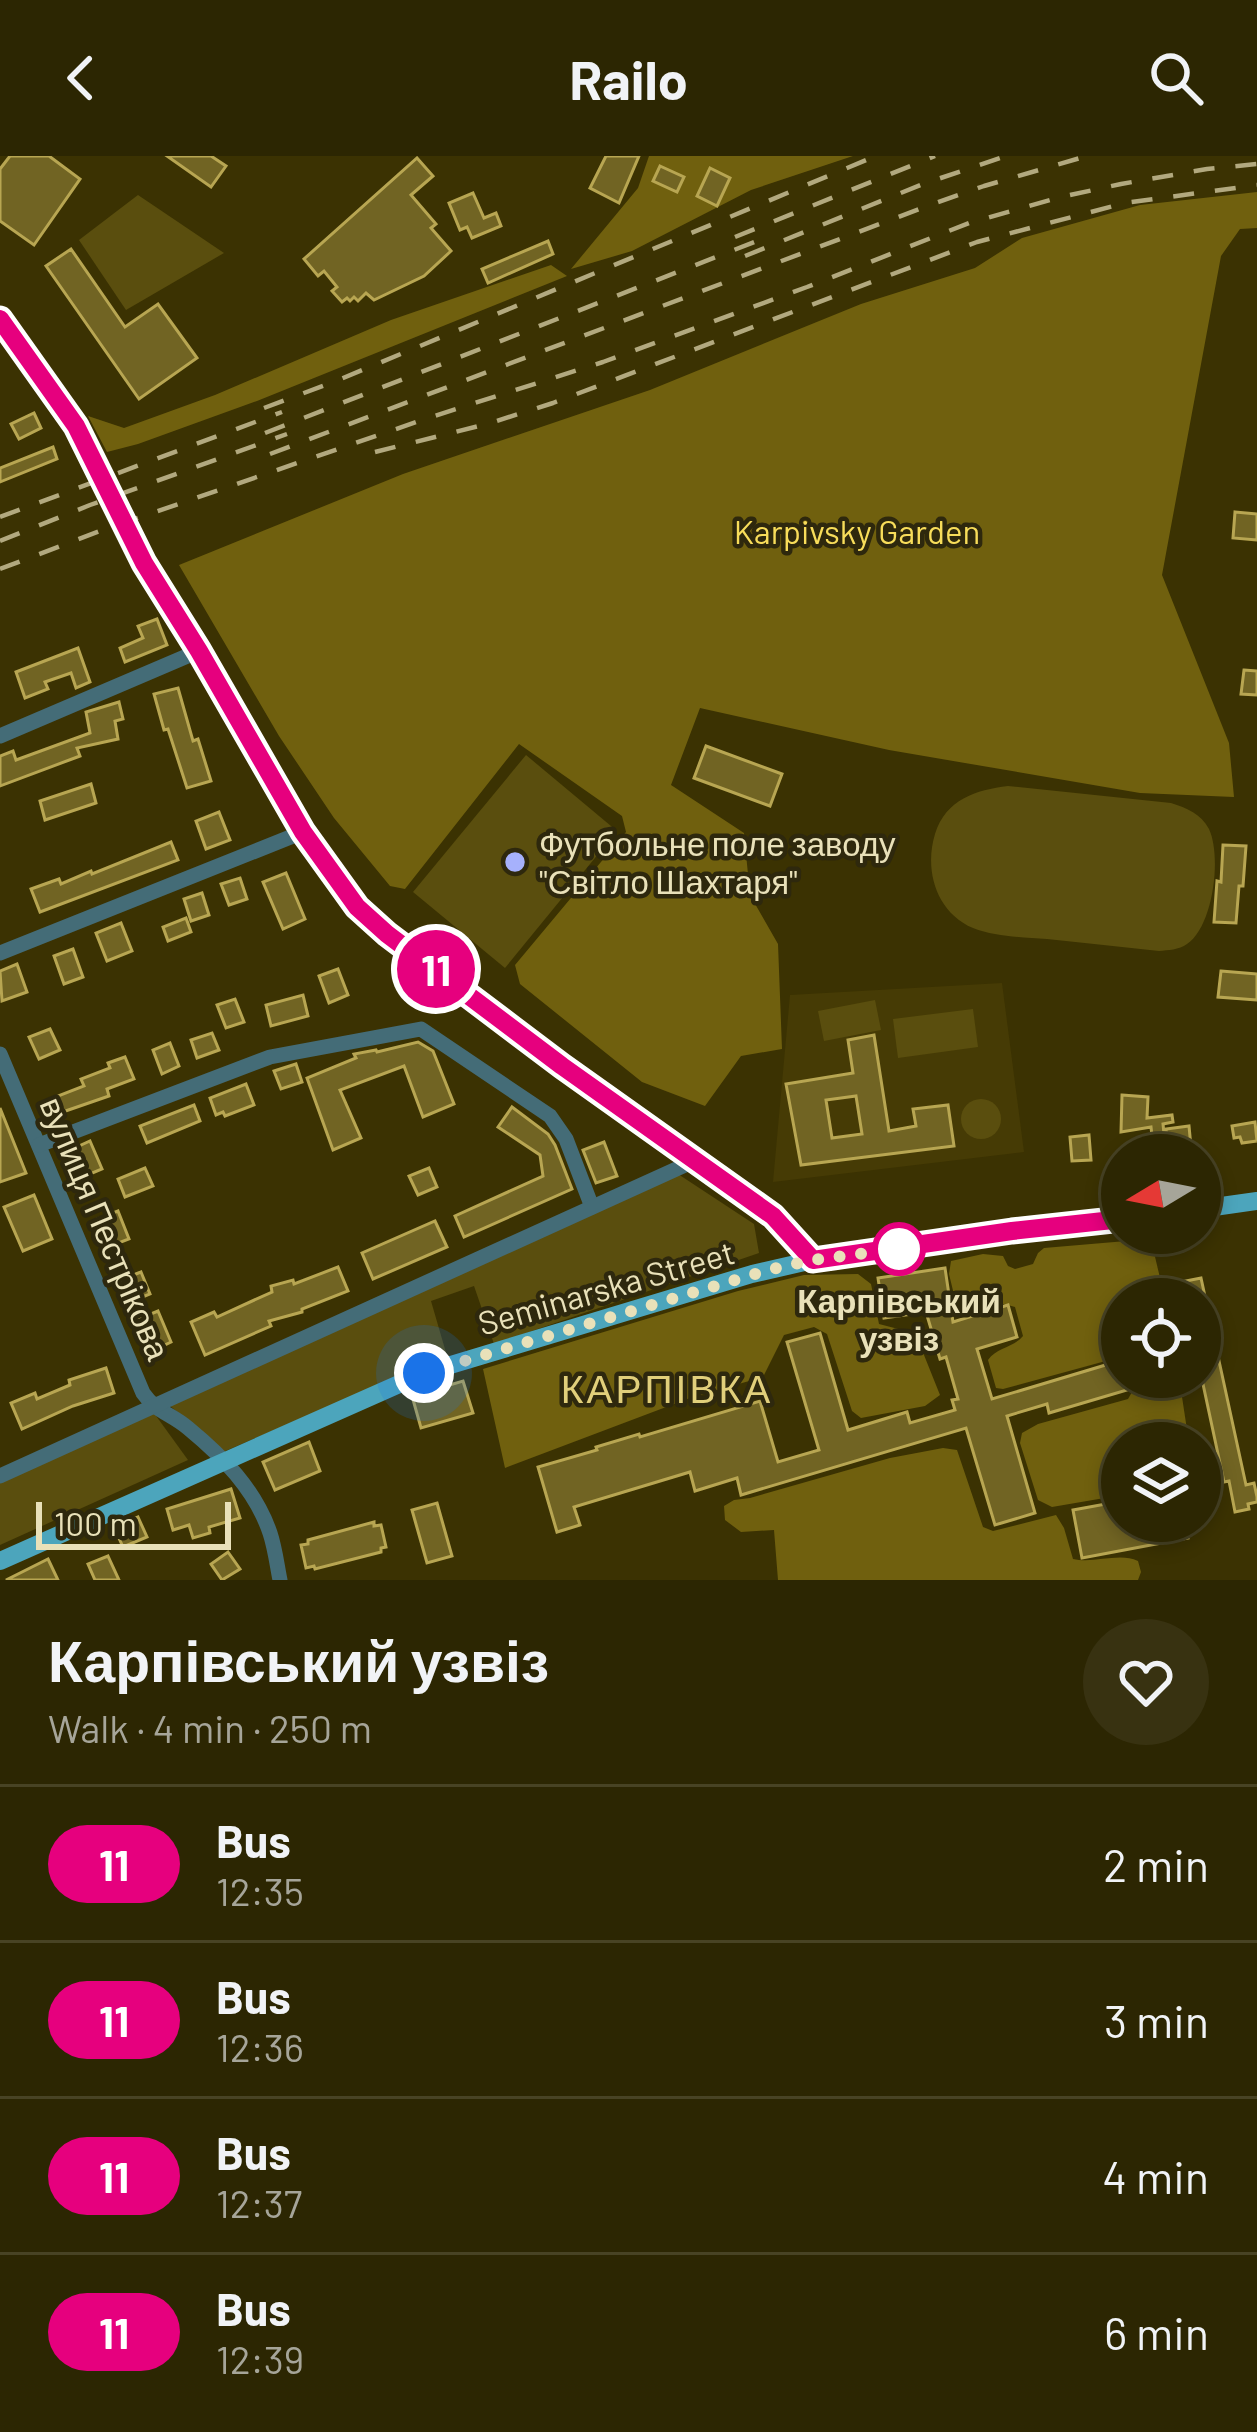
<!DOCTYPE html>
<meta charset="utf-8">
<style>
body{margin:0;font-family:Barlow,sans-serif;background:#383211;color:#f1f3f6;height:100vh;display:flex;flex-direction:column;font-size:45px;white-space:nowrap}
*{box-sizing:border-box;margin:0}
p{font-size:39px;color:#a6a599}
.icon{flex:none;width:66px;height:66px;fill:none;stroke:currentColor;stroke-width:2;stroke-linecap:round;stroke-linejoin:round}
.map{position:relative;height:1424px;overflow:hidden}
.panel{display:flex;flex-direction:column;background:#2c2602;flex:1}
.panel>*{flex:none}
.badge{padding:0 24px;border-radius:39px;font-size:42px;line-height:78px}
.needle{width:78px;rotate:260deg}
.tools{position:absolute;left:1101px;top:978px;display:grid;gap:24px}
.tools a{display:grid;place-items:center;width:120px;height:120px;border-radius:50%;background:#2c2602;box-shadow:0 6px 18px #0003,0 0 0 3px #484324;font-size:60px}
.scale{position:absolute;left:36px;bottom:30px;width:195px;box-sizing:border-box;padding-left:12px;border:6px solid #e9e1b9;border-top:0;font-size:33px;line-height:42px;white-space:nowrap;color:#e9e1b9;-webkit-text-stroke:9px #2e280d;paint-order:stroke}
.you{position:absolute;width:60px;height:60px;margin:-30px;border:9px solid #fff;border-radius:50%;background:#1a73e8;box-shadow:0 0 0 18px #1a73e833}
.map>.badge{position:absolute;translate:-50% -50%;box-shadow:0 0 0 6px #fff}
.round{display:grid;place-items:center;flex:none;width:126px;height:126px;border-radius:63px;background:#383211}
.head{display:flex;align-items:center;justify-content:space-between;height:204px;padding:0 48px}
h1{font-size:57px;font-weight:700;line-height:90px}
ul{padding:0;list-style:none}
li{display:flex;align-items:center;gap:36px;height:156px;padding:0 48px;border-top:3px solid #484324}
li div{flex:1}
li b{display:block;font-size:45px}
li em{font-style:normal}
li .badge{min-width:132px;font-weight:700;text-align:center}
header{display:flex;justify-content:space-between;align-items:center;height:156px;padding:0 48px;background:#2c2602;font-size:54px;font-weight:700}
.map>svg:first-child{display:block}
.built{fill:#463b05}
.green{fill:#5a4e0e}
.forest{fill:#70600e}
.building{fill:#716423;stroke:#b8a652;stroke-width:3;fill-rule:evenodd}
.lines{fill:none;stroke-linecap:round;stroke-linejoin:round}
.major-tunnel{stroke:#554c1d;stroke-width:18;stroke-dasharray:18 9;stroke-linecap:butt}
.minor{stroke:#446c77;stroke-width:15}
.major{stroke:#4ca5bc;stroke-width:18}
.rail{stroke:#b2a97f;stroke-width:4.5;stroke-dasharray:21 21;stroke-linecap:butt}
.line-casing{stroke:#fff;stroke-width:27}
.line{stroke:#e6007e;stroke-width:18}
.walk{stroke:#e9e1b9;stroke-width:12;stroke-dasharray:0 21.6}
.poi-dot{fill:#a6b1fc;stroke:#2e280d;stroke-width:4.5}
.stop-dot{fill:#fff;stroke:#e6007e;stroke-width:6}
.labels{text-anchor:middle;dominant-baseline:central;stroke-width:9;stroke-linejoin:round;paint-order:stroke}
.park-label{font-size:33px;fill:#f8dd5a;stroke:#2e280d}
.poi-label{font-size:33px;fill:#e9e1b9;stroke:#2e280d;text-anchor:start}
.street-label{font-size:33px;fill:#e9e1b9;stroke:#2e280d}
.stop-label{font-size:33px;font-weight:bold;fill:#e9e1b9;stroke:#2e280d}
.quarter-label{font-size:39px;letter-spacing:3px;fill:#e1cf7b;stroke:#2e280d}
</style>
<header><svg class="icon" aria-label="back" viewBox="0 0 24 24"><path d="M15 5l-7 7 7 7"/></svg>Railo<svg class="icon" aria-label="search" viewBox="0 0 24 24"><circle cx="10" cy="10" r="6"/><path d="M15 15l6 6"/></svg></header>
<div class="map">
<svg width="1257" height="1424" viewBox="0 0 1257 1424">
<rect width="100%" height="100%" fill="#3b3202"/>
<!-- built -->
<polygon class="built" points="1002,827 1024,996 773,1026 790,839"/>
<!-- green -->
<g class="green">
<polygon points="138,39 224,97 126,154 79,84"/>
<polygon points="526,599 617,675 505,812 413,736"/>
<path d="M1008,630L1171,647C1187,652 1201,658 1209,673C1222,701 1213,771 1187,788C1179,794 1168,794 1159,795C1122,791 1085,787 1047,783C1023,781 996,781 973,772C936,756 924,714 935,678C946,643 976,634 1008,630Z"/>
<polygon points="875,844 881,874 824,885 818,855"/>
<polygon points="973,853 978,891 898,902 893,863"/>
<circle cx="981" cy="963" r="20"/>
<polygon points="678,1018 754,1068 759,1097 494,1188 474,1130 431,1145 447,1200 223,1296 168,1248"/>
<polygon points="154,1257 188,1304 0,1389 0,1325"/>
</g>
<!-- forest -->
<g class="forest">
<polygon points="649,0 853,0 751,34 632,95 571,113 638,32"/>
<polygon points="1257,36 1257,72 1240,73 1221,100 1162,419 1229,587 1234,641 1140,637 889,594 700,552 671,629 744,677 750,739 778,788 782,893 741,900 705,950 642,926 520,828 515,809 626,676 622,660 519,588 405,733 390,730 334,662 279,580 179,409 403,318 650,234 861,148 975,112 1022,82 1140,49"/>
<polygon points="551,109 567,120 257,245 138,288 107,296 88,260 124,272 215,239 391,164"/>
<path d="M1138,1084L1152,1088L1165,1143H1122V1204L1113,1203L1003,1233L996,1232L988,1204C997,1191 1013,1192 1023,1180L1015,1151C992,1143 978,1151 956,1147L949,1118L951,1105L983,1098L1003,1100L1008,1110L1015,1113L1033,1108L1038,1097L1044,1092Z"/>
<polygon points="858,1118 871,1128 879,1168 910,1176 918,1184 940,1239 925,1250 861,1262 852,1255 827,1178 814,1171 784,1179 763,1221 690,1242 505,1312 483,1213 738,1135 804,1119"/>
<polygon points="1129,1221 1179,1221 1189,1287 1122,1287 1122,1339 1052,1351 1038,1344 1020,1287 1022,1277 1038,1268 1128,1243 1132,1236"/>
<path d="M943,1292L957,1294L983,1371L993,1375L1056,1359L1064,1372L1073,1403C1094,1408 1119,1396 1138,1405L1141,1416L1138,1424H778L774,1374L741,1376L725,1364L724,1350L734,1344L750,1342L890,1302Z"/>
</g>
<!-- building -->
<g class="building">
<polygon points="10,0 49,0 80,23 34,89 0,65 0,13"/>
<polygon points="167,0 211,0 226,10 211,31"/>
<polygon points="606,0 639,0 619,47 590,32"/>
<polygon points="417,2 433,20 411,39 436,68 431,72 451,95 424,120 374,144 366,137 358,145 354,141 350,145 347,142 342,146 332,135 337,131 324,115 318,120 304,103"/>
<polygon points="660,10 684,21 677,36 653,25"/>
<polygon points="710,12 730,22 717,50 697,40"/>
<polygon points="473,37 484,62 496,57 501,70 472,82 467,71 460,74 449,47"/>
<polygon points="548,85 553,98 488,127 482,113"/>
<polygon points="71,93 125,171 158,148 197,202 139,243 46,110"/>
<polygon points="34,257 41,272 19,283 11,268"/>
<polygon points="53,291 57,303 0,326 0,312"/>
<polygon points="1235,356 1257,358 1257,384 1233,382"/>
<polygon points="157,463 167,489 125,506 120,492 143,482 138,470"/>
<polygon points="78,492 90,526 76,532 71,517 45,526 48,533 25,542 16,516"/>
<polygon points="1244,514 1257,515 1257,539 1241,538"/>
<polygon points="178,532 193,585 198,583 211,625 187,632 168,573 164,574 154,538"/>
<polygon points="119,546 123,563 115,565 118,583 77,592 80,600 0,630 0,600 13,595 16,604 90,577 86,556"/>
<polygon points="706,590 782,618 770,650 694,622"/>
<polygon points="91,628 96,647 45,664 40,645"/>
<polygon points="219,656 230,684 206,693 196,665"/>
<polygon points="171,686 178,704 40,756 31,733 59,723 61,728 91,715 92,718"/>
<polygon points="1223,689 1246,690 1243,730 1239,730 1236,767 1214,766 1217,725 1221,726"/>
<polygon points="286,717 305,763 283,773 263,726"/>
<polygon points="240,722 247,743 229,749 221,728"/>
<polygon points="202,737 209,759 191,765 184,743"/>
<polygon points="186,762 191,776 168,785 163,771"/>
<polygon points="121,767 132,795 107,805 96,777"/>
<polygon points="73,793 83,821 64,828 54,800"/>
<polygon points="17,808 27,836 2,845 0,815"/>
<polygon points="338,813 348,839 329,847 319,820"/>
<polygon points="1221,815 1257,818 1257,844 1218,841"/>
<polygon points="303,839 308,860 271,870 266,849"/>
<polygon points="235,843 244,866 226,872 217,849"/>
<polygon points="50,873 60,894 39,903 29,881"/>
<polygon points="212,877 219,894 197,902 191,884"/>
<path d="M874,879L889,975L916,970L913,953L948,949L954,990L801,1009L786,928L853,917L848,884ZM856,940L862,978L832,982L826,944Z"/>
<polygon points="418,886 433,895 454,948 423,961 404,910 340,934 361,982 333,994 307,922 356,902 354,898 376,894 377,896"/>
<polygon points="170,887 179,910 162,918 153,894"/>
<polygon points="125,901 134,923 107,933 109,940 51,960 45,945 84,930 81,923 110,912 108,907"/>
<polygon points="296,908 302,926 281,933 274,915"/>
<polygon points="246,928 254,949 225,960 223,956 216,959 210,942"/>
<polygon points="1122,939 1148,941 1147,962 1172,959 1173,966 1163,968 1164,978 1152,980 1151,971 1121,976"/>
<polygon points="194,949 200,965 147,987 140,970"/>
<polygon points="512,951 548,978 555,989 572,1033 464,1081 455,1060 543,1020 540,999 498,971"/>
<polygon points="0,952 26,1017 0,1026"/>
<polygon points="1255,966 1257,985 1242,987 1240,981 1234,982 1232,970"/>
<polygon points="1189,970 1191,991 1168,994 1166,973"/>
<polygon points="1089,979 1091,1004 1072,1005 1070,981"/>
<polygon points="90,985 102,1013 78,1023 66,996"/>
<polygon points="604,986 617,1020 596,1027 583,994"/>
<polygon points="145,1012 153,1030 125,1041 118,1023"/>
<polygon points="429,1012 437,1031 418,1039 409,1020"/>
<polygon points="34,1039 52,1083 23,1095 4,1051"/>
<polygon points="118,1055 129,1083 108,1091 97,1063"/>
<polygon points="435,1065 447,1091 373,1123 362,1097"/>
<polygon points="338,1111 348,1135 302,1153 302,1156 269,1165 271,1170 205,1199 191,1166 214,1156 217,1161 272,1136 271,1130 293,1124 294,1128"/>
<polygon points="945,1112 953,1166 1008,1149 1017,1181 977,1193 992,1243 1119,1205 1127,1234 1049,1257 1047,1248 1007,1260 1035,1357 995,1369 966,1272 741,1339 737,1322 695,1335 690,1316 574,1351 580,1369 557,1376 538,1311 597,1294 596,1291 639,1278 640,1281 760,1245 778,1306 819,1294 787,1186 820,1177 848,1274 907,1256 910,1267 955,1254 952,1244 958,1243 946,1201 940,1203 926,1156 884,1162 878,1122"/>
<polygon points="141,1116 150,1138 128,1147 120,1124"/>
<polygon points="1201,1122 1246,1329 1254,1327 1257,1341 1257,1346 1248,1348 1249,1353 1235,1356 1229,1325 1224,1326 1200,1214 1200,1143 1185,1143 1181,1126"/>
<polygon points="158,1155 171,1186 150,1196 136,1164"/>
<polygon points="106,1212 114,1237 73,1250 22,1273 11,1247 35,1237 37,1243 70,1229 69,1224"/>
<polygon points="463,1225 473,1257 421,1272 412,1240"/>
<polygon points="309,1286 320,1315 275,1334 263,1306"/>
<polygon points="231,1333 240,1362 209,1371 210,1377 193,1382 189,1369 173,1374 167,1353"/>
<polygon points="1122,1345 1122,1365 1185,1365 1188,1382 1082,1402 1073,1354"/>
<polygon points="437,1347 452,1400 427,1407 412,1354"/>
<polygon points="138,1361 147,1381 123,1391 114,1371"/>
<polygon points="374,1366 374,1370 381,1369 386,1391 381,1392 381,1396 315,1413 314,1410 306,1412 301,1389 308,1388 308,1384"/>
<polygon points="228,1396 240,1413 222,1424 211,1408"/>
<polygon points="108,1400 119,1424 95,1424 88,1408"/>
<polygon points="48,1403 58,1424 6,1424"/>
</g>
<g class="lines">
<!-- major-tunnel -->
<polyline class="major-tunnel" points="99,313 128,376"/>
<!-- minor -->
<g class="minor">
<polyline points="0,580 199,495"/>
<polyline points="0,797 303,676"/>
<path d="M0,898L143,1237C156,1256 170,1257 188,1272C222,1300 255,1333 270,1377C275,1392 277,1409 280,1424"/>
<polyline points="39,989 270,901 421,873 550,960 566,983 592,1051"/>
<polyline points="0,1320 694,1005"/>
</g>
<!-- major -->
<g class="major">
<polyline points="0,163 76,270 99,313"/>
<polyline points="128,376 303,676 357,751 387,778 562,910 773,1060 813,1104"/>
<polyline points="1200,1053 1257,1045"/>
<polyline points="0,1405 424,1217 752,1118 813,1104 1019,1074 1122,1063"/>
</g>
<!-- rail -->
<g class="rail">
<polyline points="735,81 935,0"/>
<polyline points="745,100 923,28 1006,0"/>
<polyline points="264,252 336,225 876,0"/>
<polyline points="265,277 757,85"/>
<polyline points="375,296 487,268 553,247 977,86 1125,47 1257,29"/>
<polyline points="270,298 930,49 984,30 1087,0"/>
<polyline points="0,361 282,256"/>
<polyline points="0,385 90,349 287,278"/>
<polyline points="0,413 100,375 428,262 603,206 807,131 969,67 1061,41 1121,28 1207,13 1257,8"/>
</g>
</g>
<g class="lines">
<defs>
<polyline id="line" points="0,163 76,270 144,407 199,495 303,676 357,751 387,778 562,910 773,1060 813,1104 1012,1075 1122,1063"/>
</defs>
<!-- line casing -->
<use href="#line" class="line-casing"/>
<!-- line -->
<use href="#line" class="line"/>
<!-- walk -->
<polyline class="walk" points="424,1217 772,1113 813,1104 899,1093"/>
</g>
<!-- markers -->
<circle class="poi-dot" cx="515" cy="706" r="12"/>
<circle class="stop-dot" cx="899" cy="1093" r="24"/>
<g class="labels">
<!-- park labels -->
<g class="park-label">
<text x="857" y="375">Karpivsky Garden</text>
</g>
<!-- poi labels -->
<g class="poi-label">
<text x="539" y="687">Футбольне поле заводу<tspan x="539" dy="38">"Світло Шахтаря"</tspan></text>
</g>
<!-- street labels -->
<g class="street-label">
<text transform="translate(106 1072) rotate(67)">вулиця Пестрікова</text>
<text transform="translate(606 1131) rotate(-16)">Seminarska Street</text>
</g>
<!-- stop labels -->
<g class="stop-label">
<text x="899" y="1144">Карпівський<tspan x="899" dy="38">узвіз</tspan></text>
</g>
<!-- quarter labels -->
<g class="quarter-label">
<text x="667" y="1231">КАРПІВКА</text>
</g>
</g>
</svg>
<div class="tools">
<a><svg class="needle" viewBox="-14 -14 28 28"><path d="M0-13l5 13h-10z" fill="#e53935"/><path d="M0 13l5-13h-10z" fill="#a6a599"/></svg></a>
<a><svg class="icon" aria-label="locate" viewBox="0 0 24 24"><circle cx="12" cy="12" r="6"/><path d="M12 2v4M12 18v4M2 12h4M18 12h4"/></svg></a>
<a><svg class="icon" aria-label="layers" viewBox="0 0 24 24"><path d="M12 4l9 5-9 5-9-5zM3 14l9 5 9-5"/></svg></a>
</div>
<div class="scale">100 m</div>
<div class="you" style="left:424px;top:1217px"></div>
<b class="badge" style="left:436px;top:813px;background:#e6007e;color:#fff">11</b>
</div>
<section class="panel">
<div class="head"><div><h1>Карпівський узвіз</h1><p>Walk · 4 min · 250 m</p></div><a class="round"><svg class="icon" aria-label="heart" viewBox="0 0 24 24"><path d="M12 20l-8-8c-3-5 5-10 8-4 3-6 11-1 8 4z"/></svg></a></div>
<ul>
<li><span class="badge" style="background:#e6007e;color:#fff">11</span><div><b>Bus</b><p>12:35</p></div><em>2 min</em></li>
<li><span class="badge" style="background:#e6007e;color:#fff">11</span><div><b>Bus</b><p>12:36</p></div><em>3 min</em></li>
<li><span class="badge" style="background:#e6007e;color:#fff">11</span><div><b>Bus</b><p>12:37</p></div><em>4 min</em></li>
<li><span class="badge" style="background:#e6007e;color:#fff">11</span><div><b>Bus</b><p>12:39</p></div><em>6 min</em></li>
</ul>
</section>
